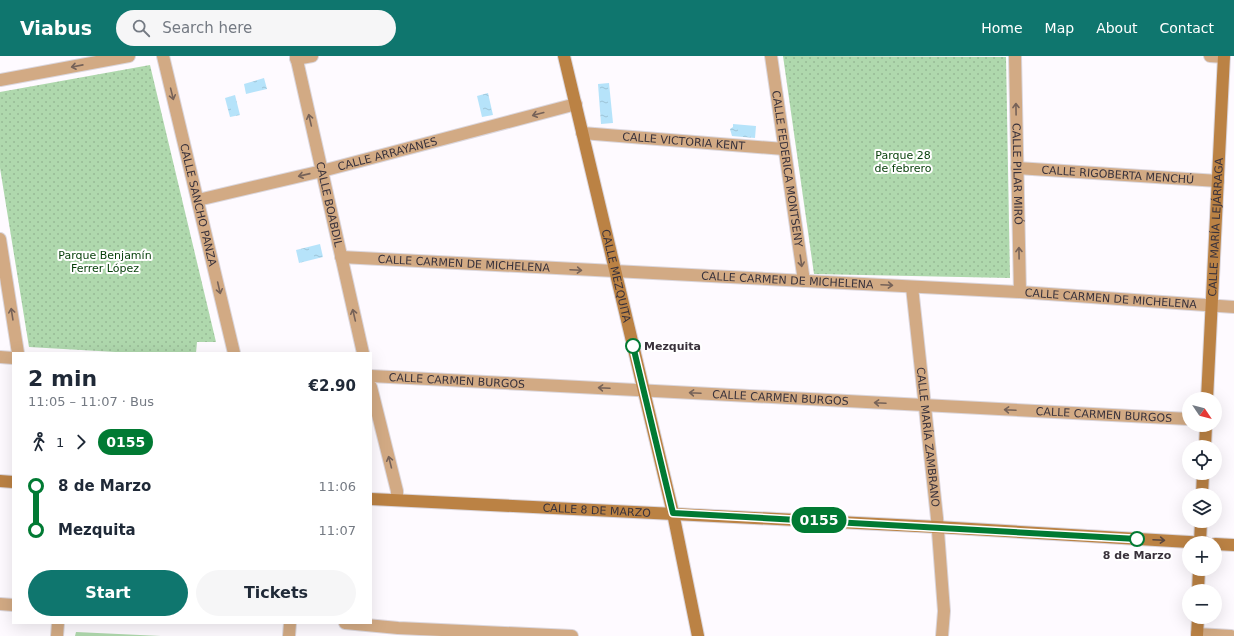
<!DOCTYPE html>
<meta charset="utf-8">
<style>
body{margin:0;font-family:"DejaVu Sans",sans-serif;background:#f6f6f7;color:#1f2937;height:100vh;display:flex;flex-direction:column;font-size:15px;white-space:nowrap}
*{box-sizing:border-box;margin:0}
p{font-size:13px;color:#747a83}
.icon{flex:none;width:22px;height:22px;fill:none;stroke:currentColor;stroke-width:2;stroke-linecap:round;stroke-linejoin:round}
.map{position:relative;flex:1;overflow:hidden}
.side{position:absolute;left:12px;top:296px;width:360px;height:272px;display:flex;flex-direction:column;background:#fff;border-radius:0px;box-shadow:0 4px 16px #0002}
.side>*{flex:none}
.badge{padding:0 8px;border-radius:13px;font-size:14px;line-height:26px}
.needle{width:26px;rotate:125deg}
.tools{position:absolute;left:1182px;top:336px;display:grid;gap:8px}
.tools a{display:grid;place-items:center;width:40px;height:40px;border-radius:50%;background:#fff;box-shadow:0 4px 16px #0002;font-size:20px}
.map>.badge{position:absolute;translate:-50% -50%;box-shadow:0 0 0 2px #fff}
.legs{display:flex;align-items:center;gap:6px;height:44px;padding:0 16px;font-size:13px}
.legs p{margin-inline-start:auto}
.head{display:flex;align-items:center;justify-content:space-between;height:68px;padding:0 16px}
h1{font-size:22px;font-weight:600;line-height:30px}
.cta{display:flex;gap:8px;margin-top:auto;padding:8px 16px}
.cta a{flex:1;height:46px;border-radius:24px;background:#0f766e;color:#fff;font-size:16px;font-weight:600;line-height:46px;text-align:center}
.cta a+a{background:#f6f6f7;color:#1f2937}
ul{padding:0 16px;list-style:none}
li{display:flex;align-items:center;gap:14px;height:44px;font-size:15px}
li i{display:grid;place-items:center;width:6px;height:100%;margin:0 5px;background:currentColor}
li i::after{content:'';width:10px;height:10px;margin:-5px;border:3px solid;border-radius:50%;background:#fff}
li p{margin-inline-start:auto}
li:first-child i{background:linear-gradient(#0000 50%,currentColor 0)}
li:last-child i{background:linear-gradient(currentColor 50%,#0000 0)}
header{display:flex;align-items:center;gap:24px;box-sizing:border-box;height:56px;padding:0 20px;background:#0f766e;color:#fff}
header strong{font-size:19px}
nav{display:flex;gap:22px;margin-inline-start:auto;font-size:14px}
.search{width:280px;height:36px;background:#f6f6f7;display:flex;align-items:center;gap:10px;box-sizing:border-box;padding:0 14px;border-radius:22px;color:#747a83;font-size:15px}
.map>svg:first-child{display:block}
.green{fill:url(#green-dots)}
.pitch{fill:#afd8ad}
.water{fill:url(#water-ripples)}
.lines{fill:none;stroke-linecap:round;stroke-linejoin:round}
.street-casing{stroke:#dbd6dc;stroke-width:14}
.secondary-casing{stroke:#dbd6dc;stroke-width:14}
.street{stroke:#d2aa84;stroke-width:12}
.secondary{stroke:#bb8244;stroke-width:12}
.oneway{stroke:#766258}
.oneway2{stroke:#5a463d}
.line-1-casing{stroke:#fff;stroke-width:9}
.line-1{stroke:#017a33;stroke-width:6}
.stop-1-dot{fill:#fff;stroke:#017a33;stroke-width:2}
.labels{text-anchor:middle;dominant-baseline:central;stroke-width:4;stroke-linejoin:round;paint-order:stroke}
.street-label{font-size:11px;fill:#39323b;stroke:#fff}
.park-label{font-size:11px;fill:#053e08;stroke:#fff}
.stop-label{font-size:11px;font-weight:bold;fill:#39323b;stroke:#fff;text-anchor:start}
</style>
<header>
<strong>Viabus</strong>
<div class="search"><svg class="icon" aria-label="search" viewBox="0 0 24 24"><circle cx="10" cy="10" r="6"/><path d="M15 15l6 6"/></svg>Search here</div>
<nav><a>Home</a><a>Map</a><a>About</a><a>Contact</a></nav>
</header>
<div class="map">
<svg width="1234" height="580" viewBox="0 0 1234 580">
<defs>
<pattern id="green-dots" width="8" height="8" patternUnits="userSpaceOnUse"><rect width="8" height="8" fill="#afd8ad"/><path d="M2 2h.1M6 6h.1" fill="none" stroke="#97ba96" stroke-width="1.8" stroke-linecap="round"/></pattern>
<pattern id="water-ripples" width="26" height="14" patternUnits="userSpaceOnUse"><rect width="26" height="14" fill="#b6e3fa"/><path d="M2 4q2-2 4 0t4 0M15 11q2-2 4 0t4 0" fill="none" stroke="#9dc3d7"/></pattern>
</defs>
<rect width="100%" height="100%" fill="#fefaff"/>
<!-- green -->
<g class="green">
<polygon points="783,0 1006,1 1010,222 814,218"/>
<polygon points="150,9 216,286 197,286 196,297 133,297 29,291 0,112 0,36"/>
</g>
<!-- pitch -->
<polygon class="pitch" points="76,576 161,580 75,580"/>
<!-- water -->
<g class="water">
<polygon points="264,22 267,33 246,38 244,28"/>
<polygon points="609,27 613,67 601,68 598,28"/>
<polygon points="488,37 493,59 482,61 477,40"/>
<polygon points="235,39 240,59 230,61 225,42"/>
<polygon points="733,68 756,70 755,82 732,80 730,73 733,71"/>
<polygon points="320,188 323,201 299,207 296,194"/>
</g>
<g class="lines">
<defs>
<g id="street">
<path id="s1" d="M163,0L234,297"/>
<path id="s2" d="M296,0L363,297"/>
<path id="s3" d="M771,0L804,225"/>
<path id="s4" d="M1015,0L1020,236"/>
<polyline points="1210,0 1224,1"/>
<polyline points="296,3 312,0"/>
<polyline points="0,24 129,0"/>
<path id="s5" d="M582,77L784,93"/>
<path id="s6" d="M1017,112L1218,125"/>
<path id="s7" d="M198,144L322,115L576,48"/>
<polyline points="0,183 18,297"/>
<path id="s8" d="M341,201L1020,236L1234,251"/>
<path id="s9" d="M912,231L937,462L944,555L942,580"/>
<polyline points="0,301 13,302"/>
<path id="s10" d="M371,320L1189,363"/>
<polyline points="371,331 397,435 397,444"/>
<polyline points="0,548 13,549"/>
<polyline points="345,567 398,572 572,580"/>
<polyline points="1197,578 1231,580"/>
<polyline points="57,580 58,567"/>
<polyline points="289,580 290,567"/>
</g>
<g id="secondary">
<path id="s11" d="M564,0L673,457L698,580"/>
<path id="s12" d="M1207,343L1224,0"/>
<polyline points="1205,391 1206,369"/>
<polyline points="0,425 13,426"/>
<polyline points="1202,439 1203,417"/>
<path id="s13" d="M371,443L937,471L1206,487"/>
<polyline points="1200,487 1201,465"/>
<polyline points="1215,488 1234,489"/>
<polyline points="1198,535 1199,513"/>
<polyline points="1197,580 1198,561"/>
</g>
</defs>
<!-- street casing -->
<use href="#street" class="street-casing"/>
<!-- secondary casing -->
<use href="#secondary" class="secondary-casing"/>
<!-- street -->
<use href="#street" class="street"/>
<!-- secondary -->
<use href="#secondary" class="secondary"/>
</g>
<!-- one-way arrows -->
<defs><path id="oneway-shaft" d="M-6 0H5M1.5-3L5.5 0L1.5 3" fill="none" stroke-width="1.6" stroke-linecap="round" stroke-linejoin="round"/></defs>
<g class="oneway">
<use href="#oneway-shaft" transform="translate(77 10) rotate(169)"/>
<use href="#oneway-shaft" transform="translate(172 38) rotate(76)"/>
<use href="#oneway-shaft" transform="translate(1016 53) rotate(-91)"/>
<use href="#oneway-shaft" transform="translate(538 58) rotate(165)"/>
<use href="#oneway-shaft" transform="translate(310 64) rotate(-103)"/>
<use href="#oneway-shaft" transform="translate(304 119) rotate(167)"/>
<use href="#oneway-shaft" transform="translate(1019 197) rotate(-91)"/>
<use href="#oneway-shaft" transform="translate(801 205) rotate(82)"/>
<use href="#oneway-shaft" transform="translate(576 214) rotate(3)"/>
<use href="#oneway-shaft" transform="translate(887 229) rotate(3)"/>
<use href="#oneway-shaft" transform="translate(219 232) rotate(77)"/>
<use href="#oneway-shaft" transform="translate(12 258) rotate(-99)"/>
<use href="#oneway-shaft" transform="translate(354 259) rotate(-103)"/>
<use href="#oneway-shaft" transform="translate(604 332) rotate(-177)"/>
<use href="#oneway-shaft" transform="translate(695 337) rotate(-177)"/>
<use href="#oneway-shaft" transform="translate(880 347) rotate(-177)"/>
<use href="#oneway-shaft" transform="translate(1010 354) rotate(-177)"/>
<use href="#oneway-shaft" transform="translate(390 406) rotate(-104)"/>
</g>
<use class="oneway2" href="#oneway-shaft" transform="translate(1159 484) rotate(3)"/>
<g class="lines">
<defs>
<polyline id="line-1" points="633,290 673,457 1137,483"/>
</defs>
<!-- line-1 casing -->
<use href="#line-1" class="line-1-casing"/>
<!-- line-1 -->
<use href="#line-1" class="line-1"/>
</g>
<!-- markers -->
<g class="stop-1-dot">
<circle cx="633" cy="290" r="7"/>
<circle cx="1137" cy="483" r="7"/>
</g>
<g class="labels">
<!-- street labels -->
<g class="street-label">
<text stroke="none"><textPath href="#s5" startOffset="102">CALLE VICTORIA KENT</textPath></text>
<text stroke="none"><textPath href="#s7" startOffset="195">CALLE ARRAYANES</textPath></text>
<text stroke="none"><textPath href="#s3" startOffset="114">CALLE FEDERICA MONTSENY</textPath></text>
<text stroke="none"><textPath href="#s4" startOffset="118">CALLE PILAR MIRÓ</textPath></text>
<text stroke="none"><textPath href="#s6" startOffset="101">CALLE RIGOBERTA MENCHÚ</textPath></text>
<text stroke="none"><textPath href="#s1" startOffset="153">CALLE SANCHO PANZA</textPath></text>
<text stroke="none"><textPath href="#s2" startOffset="152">CALLE BOABDIL</textPath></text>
<text stroke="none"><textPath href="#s12" startOffset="172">CALLE MARÍA LEJÁRRAGA</textPath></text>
<text stroke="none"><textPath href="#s8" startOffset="123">CALLE CARMEN DE MICHELENA</textPath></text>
<text stroke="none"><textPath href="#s11" startOffset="226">CALLE MEZQUITA</textPath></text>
<text stroke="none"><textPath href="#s8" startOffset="447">CALLE CARMEN DE MICHELENA</textPath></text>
<text stroke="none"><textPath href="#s8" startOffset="771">CALLE CARMEN DE MICHELENA</textPath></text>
<text stroke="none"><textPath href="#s10" startOffset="86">CALLE CARMEN BURGOS</textPath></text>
<text stroke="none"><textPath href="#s10" startOffset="410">CALLE CARMEN BURGOS</textPath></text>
<text stroke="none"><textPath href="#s10" startOffset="734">CALLE CARMEN BURGOS</textPath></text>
<text stroke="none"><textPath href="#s9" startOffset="151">CALLE MARÍA ZAMBRANO</textPath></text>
<text stroke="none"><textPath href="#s13" startOffset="226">CALLE 8 DE MARZO</textPath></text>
</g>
<!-- park labels -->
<g class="park-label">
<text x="903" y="99">Parque 28<tspan x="903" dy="13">de febrero</tspan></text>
<text x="105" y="199">Parque Benjamín<tspan x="105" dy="13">Ferrer López</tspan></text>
</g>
<!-- stop labels -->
<g class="stop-label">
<text x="644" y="290">Mezquita</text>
<text x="1137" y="499" text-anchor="middle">8 de Marzo</text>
</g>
</g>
</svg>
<div class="tools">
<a><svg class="needle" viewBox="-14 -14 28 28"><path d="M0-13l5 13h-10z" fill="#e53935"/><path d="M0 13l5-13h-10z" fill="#747a83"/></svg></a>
<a><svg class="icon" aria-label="locate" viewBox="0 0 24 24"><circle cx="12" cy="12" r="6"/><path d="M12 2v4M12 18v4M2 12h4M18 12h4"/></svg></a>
<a><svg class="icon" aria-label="layers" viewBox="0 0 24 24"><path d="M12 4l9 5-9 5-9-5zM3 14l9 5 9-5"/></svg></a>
<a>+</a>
<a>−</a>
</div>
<b class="badge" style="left:819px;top:464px;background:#017a33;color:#fff">0155</b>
<section class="side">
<div class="head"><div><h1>2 min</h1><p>11:05 – 11:07 · Bus</p></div><b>€2.90</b></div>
<div class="legs"><svg class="icon" aria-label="walk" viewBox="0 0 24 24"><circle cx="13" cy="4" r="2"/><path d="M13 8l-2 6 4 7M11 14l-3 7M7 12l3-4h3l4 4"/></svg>1<svg class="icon" aria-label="forward" viewBox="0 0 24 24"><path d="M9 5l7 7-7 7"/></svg><b class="badge" style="background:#017a33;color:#fff">0155</b></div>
<ul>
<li><i style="color:#017a33"></i><b>8 de Marzo</b><p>11:06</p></li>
<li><i style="color:#017a33"></i><b>Mezquita</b><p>11:07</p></li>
</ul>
<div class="cta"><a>Start</a><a>Tickets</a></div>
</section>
</div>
